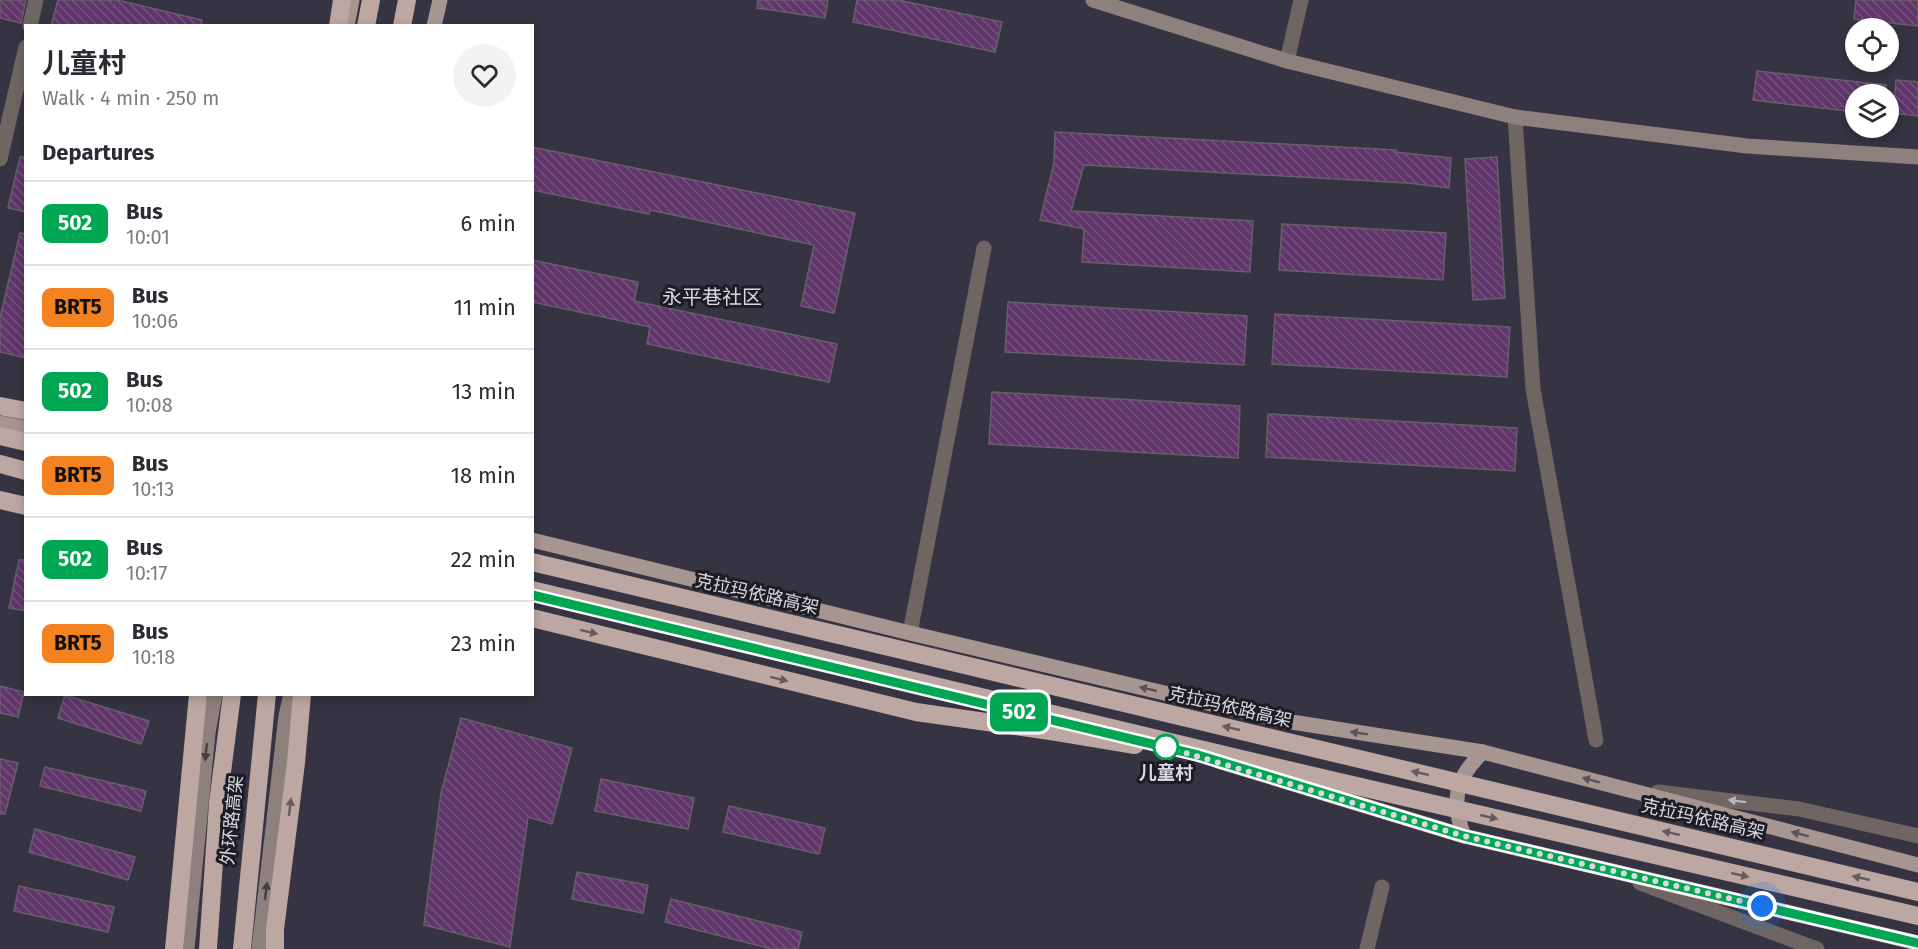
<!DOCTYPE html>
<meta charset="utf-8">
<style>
body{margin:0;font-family:"Fira Sans","Noto Sans SC",sans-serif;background:#f2f2f3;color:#2b2b33;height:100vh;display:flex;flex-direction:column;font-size:22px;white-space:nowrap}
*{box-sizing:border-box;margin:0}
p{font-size:20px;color:#7c7c81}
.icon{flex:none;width:33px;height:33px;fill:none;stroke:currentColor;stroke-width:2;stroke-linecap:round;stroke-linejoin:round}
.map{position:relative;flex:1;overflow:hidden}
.panel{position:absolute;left:24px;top:24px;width:510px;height:672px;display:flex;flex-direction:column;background:#fff;border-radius:0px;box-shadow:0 3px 9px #0003}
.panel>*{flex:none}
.badge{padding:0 12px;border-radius:9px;font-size:21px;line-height:39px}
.buttons{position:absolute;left:1845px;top:18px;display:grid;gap:12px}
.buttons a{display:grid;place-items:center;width:54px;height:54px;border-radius:50%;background:#fff;box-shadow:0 3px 9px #0003;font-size:30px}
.you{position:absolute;width:30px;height:30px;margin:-15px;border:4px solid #fff;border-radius:50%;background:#1a73e8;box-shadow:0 0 0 9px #1a73e833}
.map>.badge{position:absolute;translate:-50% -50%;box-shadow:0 0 0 3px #fff}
h2{padding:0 18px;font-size:22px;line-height:54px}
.round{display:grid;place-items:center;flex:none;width:63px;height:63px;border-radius:32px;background:#f2f2f3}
.headline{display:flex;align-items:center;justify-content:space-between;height:102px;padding:0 18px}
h1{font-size:28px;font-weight:700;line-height:45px}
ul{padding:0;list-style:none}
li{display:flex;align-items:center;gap:18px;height:84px;padding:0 18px;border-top:2px solid #e1e1e2}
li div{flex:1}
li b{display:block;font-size:22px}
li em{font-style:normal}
li .badge{min-width:66px;font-weight:700;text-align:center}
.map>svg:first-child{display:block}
.building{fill:url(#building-back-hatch);stroke:#695e6c;stroke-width:1.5}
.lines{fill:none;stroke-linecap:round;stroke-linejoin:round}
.street{stroke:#6f6664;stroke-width:15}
.secondary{stroke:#8e807d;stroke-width:15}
.primary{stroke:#a69591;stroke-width:15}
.highway{stroke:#bca7a2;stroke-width:18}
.highway-bridge{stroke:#bca7a2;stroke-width:18}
.oneway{fill:#655b5c}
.oneway2{fill:#5b5254}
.oneway3{fill:#453f42}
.oneway4{fill:#b9b5bc}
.line-casing{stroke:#fff;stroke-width:14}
.line{stroke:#00a651;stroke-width:9}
.walk{stroke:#d9d7e1;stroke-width:6;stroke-dasharray:0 10.8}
.stop-dot{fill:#fff;stroke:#00a651;stroke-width:3}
.labels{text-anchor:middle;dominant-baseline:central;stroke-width:6;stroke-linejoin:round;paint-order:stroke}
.street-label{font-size:18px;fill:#d9d7e1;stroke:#1d1c23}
.stop-label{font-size:18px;font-weight:bold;fill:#d9d7e1;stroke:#1d1c23}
.neighbourhood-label{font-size:20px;fill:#d9d7e1;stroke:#1d1c23}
</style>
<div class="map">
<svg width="1918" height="949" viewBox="0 0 1918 949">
<defs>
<pattern id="building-back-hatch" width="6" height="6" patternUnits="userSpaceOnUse" patternTransform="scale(1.5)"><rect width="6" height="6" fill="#5f356a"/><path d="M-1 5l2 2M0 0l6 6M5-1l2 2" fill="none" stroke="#75527f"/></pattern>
</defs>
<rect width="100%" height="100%" fill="#363342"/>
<!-- building -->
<g class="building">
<polygon points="0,0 26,0 21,23 0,18"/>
<polygon points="58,0 117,0 202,20 201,26 51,26"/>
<polygon points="758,0 828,0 825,18 757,8"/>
<polygon points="857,0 898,0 1002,22 995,52 853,22"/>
<polygon points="1856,0 1918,0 1918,26 1854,19"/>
<polygon points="1757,71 1886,85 1885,94 1856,94 1856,112 1753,100"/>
<polygon points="1896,80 1918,82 1918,116 1893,113"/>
<polygon points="1055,132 1396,150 1395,152 1451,158 1449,188 1407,183 1084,165 1071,211 1253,221 1250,272 1082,262 1084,229 1040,220 1054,163"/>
<polygon points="532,147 855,213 834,313 801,306 814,245 650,210 649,214 532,190"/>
<polygon points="20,157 26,157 26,212 8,208"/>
<polygon points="1497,157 1505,298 1473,300 1465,159"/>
<polygon points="1282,224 1446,233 1443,280 1279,270"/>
<polygon points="20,233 26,234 26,358 0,352 0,318"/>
<polygon points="532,260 638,282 634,301 837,344 829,382 647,344 650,327 532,302"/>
<polygon points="1008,302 1247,316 1244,365 1005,352"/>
<polygon points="1275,314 1510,327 1507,377 1272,364"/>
<polygon points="992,392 1240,406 1238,458 989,444"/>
<polygon points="1268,414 1517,428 1515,471 1266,457"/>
<polygon points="19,560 26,560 26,611 9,608"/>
<polygon points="0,686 24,692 18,717 0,713"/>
<polygon points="65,695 149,721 141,744 58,718"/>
<polygon points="461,718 572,748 552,824 528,817 510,947 424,925 441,793"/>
<polygon points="0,759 18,763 5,814 0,814"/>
<polygon points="45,767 146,791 141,811 40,786"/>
<polygon points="601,779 694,798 688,829 595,811"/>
<polygon points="729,806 825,828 819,854 723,832"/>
<polygon points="35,829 135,857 128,880 29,852"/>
<polygon points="577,872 648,885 643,913 572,899"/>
<polygon points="19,886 114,907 108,932 14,911"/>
<polygon points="671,899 802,932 798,949 772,949 665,922"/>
</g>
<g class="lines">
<!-- street -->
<g class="street">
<polyline points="30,26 36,0"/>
<polyline points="1287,61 1301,0"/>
<polyline points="1515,117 1533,389 1596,740"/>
<polyline points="0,159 26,47"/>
<polyline points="910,633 984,248"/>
<polyline points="1658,792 1799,809 1918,836"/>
<polyline points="1640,883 1817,949"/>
<polyline points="1367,949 1382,887"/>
</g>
<!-- secondary -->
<g class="secondary">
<polyline points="1093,0 1287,61 1515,117 1747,146 1918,157"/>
<polyline points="187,949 208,733 215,694"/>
<polyline points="259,949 286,716 291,694"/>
</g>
<!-- primary -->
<g class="primary">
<polyline points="347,26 352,0"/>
<polyline points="434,26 440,0"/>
<polyline points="0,423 26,428"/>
<polyline points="532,540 910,633 1279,720 1483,752 1918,865"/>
<polyline points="1218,761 1464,836 1918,943"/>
<path d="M1464,836C1451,801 1455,778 1483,752"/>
</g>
<!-- highway -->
<g class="highway">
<polyline points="338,26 342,0"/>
<polyline points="366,26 371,0"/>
<polyline points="402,26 407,0"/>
<polyline points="0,406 26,411"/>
<polyline points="0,436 26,442"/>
<polyline points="0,464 26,471"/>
<polyline points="0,500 26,506"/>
<polyline points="174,949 198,694"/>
<polyline points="208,949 218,803 232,694"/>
<polyline points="242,949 267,694"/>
<polyline points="275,949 275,929 296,763 302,694"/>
</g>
<!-- highway-bridge -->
<g class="highway-bridge">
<polyline points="532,562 1918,892"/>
<polyline points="532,590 1305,774 1918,916"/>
<polyline points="532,618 916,712 1057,732 1135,745"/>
</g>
</g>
<!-- one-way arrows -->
<defs><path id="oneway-solid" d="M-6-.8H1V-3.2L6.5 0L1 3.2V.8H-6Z" transform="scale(1.5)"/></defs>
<g class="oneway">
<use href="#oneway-solid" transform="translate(589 632) rotate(14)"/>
<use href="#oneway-solid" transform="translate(779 679) rotate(14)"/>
<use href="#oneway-solid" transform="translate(1231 728) rotate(-167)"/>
<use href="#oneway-solid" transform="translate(1420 773) rotate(-167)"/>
<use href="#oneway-solid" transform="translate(290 807) rotate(-83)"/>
<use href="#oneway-solid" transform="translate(1489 817) rotate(13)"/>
<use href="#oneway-solid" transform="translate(1671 833) rotate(-167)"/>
<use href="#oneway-solid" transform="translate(1740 875) rotate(13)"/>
<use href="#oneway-solid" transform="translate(1861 878) rotate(-167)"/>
</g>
<g class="oneway2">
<use href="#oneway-solid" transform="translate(1148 689) rotate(-167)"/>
<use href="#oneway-solid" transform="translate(1359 733) rotate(-171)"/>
<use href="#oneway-solid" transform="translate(1591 780) rotate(-165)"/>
<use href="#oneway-solid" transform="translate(1800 834) rotate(-165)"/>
</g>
<g class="oneway3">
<use href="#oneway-solid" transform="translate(206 752) rotate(96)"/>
<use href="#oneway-solid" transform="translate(266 891) rotate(-83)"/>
</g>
<use class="oneway4" href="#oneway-solid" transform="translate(1737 801) rotate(-173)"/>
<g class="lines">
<defs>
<polyline id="line" points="532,595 1198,755 1464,836 1918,943"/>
</defs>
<!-- line casing -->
<use href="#line" class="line-casing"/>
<!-- line -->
<use href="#line" class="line"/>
<!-- walk -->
<polyline class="walk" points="1166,747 1464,836 1762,906"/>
</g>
<!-- markers -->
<circle class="stop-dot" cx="1166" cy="747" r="12"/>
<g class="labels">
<!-- street labels -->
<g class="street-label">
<text transform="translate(757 594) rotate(13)">克拉玛依路高架</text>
<text transform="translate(1230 707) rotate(13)">克拉玛依路高架</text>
<text transform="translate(1703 819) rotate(13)">克拉玛依路高架</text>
<text transform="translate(232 820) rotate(-84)">外环路高架</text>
</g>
<!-- stop labels -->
<g class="stop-label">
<text x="1166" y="773">儿童村</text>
</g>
<!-- neighbourhood labels -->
<g class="neighbourhood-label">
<text x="712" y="297">永平巷社区</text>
</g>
</g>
</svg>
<div class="buttons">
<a><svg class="icon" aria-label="locate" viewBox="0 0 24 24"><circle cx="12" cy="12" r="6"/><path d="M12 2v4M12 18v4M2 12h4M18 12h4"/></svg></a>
<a><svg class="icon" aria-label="layers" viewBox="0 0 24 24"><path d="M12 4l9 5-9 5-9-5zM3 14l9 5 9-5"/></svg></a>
</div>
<div class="you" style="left:1762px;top:906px"></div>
<b class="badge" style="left:1019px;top:712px;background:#00a651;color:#fff">502</b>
<section class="panel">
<div class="headline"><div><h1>儿童村</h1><p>Walk · 4 min · 250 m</p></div><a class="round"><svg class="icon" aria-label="heart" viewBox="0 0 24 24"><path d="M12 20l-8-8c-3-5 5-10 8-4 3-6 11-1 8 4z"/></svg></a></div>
<h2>Departures</h2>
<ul>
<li><span class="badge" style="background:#00a651;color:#fff">502</span><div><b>Bus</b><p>10:01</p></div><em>6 min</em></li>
<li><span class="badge" style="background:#f58220;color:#111">BRT5</span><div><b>Bus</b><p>10:06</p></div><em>11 min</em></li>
<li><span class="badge" style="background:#00a651;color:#fff">502</span><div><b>Bus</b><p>10:08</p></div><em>13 min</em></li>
<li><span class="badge" style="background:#f58220;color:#111">BRT5</span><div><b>Bus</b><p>10:13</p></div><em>18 min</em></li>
<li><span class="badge" style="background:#00a651;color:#fff">502</span><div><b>Bus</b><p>10:17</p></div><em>22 min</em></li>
<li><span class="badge" style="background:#f58220;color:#111">BRT5</span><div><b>Bus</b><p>10:18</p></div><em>23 min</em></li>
</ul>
</section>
</div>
